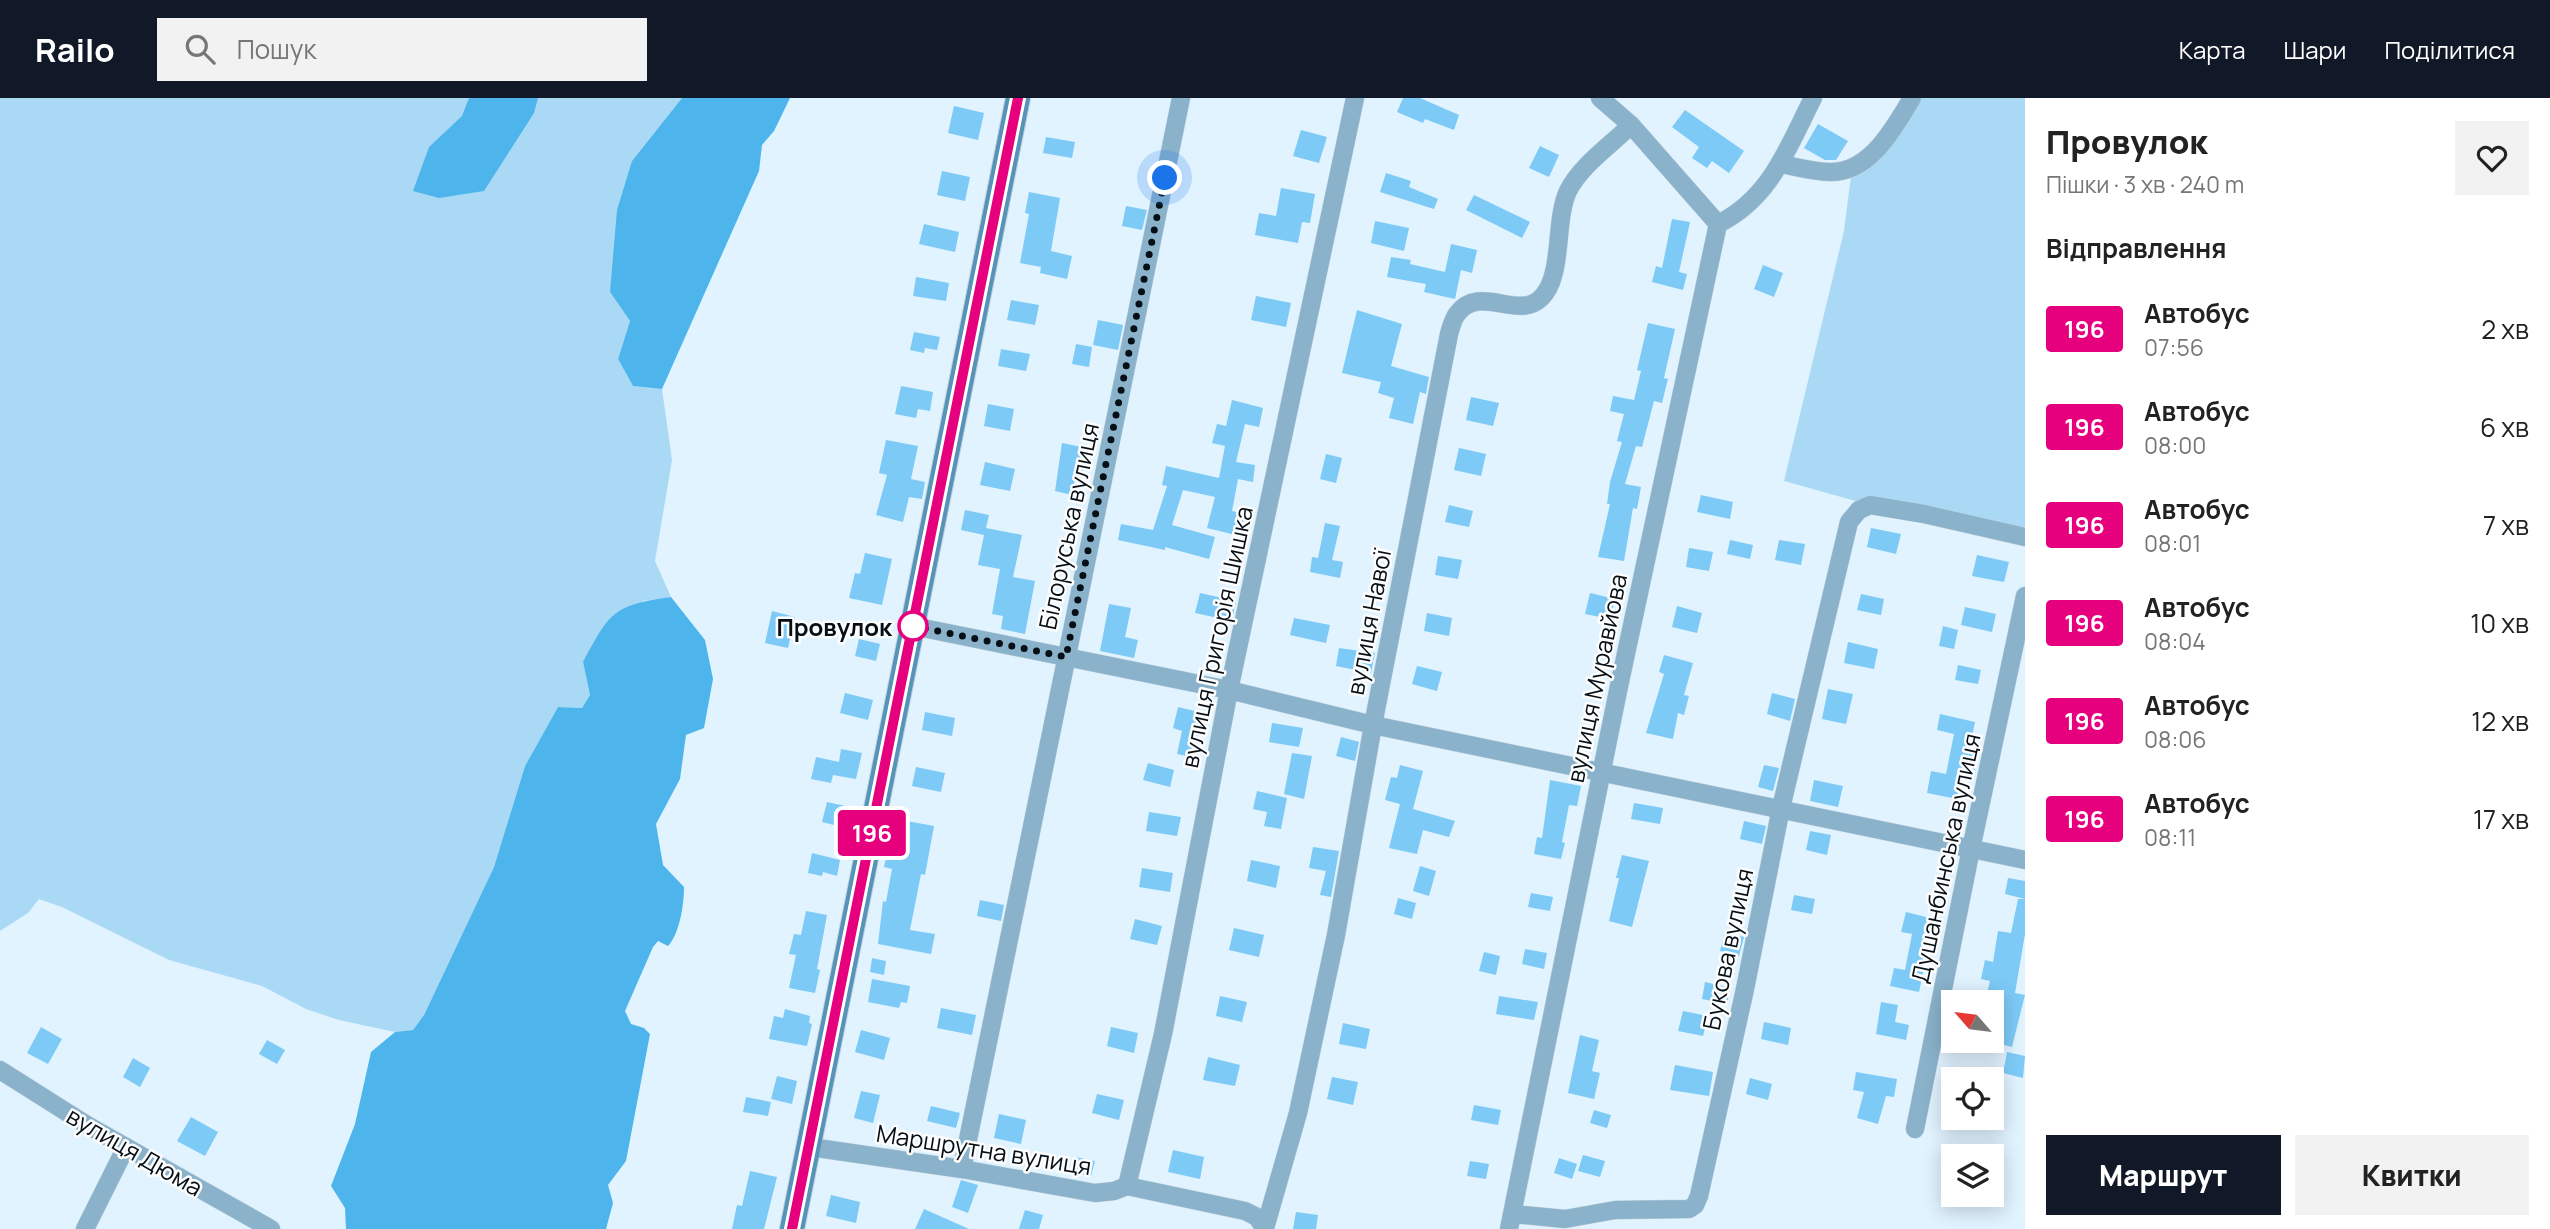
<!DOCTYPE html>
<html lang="uk">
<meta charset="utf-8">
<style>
body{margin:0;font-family:Manrope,sans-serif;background:#f2f2f2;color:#222;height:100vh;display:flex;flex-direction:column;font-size:26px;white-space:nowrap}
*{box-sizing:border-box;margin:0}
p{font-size:23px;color:#767676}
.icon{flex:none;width:38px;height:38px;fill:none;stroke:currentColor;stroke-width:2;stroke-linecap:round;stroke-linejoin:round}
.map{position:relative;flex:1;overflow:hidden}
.sheet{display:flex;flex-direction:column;background:#fff;width:525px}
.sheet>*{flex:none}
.badge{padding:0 14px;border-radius:5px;font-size:24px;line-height:46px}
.needle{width:46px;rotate:298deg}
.tools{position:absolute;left:1941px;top:892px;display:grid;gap:14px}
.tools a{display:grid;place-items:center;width:63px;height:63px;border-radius:0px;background:#fff;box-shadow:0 4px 18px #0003;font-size:35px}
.you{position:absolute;width:35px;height:35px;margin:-18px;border:5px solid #fff;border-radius:50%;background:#1a73e8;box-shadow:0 0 0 10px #1a73e833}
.map>.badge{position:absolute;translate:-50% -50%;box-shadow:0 0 0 4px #fff}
h2{padding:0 21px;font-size:26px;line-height:63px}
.round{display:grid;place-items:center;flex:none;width:74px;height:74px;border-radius:0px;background:#f2f2f2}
.headline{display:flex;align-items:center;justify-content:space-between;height:119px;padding:0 21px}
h1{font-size:33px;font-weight:800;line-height:52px}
.primary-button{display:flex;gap:14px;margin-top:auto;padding:14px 21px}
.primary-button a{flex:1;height:80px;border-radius:0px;background:#111827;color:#fff;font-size:28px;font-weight:800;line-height:80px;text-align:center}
.primary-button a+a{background:#f2f2f2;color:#222}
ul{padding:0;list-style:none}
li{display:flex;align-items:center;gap:21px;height:98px;padding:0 21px}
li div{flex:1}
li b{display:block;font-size:26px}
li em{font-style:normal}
li .badge{min-width:77px;font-weight:700;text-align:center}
header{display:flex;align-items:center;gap:42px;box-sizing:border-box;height:98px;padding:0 35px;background:#111827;color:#fff}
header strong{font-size:33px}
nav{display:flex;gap:38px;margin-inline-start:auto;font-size:24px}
.search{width:490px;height:63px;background:#f2f2f2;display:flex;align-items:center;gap:18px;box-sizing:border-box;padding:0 24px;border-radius:0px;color:#767676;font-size:26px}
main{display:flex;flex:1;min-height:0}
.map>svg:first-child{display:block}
.green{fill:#aad9f6}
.forest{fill:#4db5ec}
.building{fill:#7dcaf7}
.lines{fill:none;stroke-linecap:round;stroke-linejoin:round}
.street-casing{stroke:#bdcfda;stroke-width:19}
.secondary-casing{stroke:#bdcfda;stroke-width:26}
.street{stroke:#8ab2cb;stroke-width:18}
.secondary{stroke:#5593b8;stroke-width:24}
.line-casing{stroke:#fff;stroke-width:16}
.line{stroke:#e6007e;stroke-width:10}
.walk{stroke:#050f15;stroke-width:7;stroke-dasharray:0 12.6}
.stop-dot{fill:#fff;stroke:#e6007e;stroke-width:3.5}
.labels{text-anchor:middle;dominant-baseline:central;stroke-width:5;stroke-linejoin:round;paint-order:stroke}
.street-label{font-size:24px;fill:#050f15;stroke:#fdfdfd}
.stop-label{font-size:24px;font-weight:bold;fill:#050f15;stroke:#fdfdfd;text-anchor:end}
</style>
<header>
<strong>Railo</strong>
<div class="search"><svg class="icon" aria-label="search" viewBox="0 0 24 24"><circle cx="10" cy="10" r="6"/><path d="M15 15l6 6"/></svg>Пошук</div>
<nav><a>Карта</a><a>Шари</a><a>Поділитися</a></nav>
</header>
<main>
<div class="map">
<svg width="2025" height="1131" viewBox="0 0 2025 1131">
<rect width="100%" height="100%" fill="#e0f3ff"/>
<!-- green -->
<g class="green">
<polygon points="0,0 682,0 632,63 610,194 630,223 618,261 633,288 662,291 672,362 655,463 671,499 643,503 583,564 590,597 582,610 558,609 525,668 494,769 424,917 413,932 395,934 339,922 306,911 262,888 169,862 62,809 39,801 28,815 0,833"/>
<polygon points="1912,0 2025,0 2025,439 1870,407 1784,383 1844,133 1852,70"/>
</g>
<!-- forest -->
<g class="forest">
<polygon points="469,0 538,0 534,15 484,93 439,100 413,93 429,49 462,18"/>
<polygon points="682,0 790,0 774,33 762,47 759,73 662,291 633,288 618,261 630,223 610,194 617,112 632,63"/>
<path d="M671,499L705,542L713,581L704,630L686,637L680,681L656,726L663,767L684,789C684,806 680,835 668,848L658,843L653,849L625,913L631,926L644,930L650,936L626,1063L608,1087L613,1105L606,1131H346L345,1110L331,1088L355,1026L371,954L395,934L413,932L424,917L494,769L525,668L558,609L582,610L590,597L583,564C610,515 612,507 671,499Z"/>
</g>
<!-- building -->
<g class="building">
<polygon points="1403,0 1420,0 1459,17 1454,32 1425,21 1423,25 1397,14"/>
<polygon points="954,8 984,15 978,42 948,35"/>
<polygon points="1685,12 1744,53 1729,75 1712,63 1707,70 1692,60 1699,49 1672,29"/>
<polygon points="1818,26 1848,43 1836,62 1825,62 1804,50"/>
<polygon points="1301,32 1327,39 1319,65 1293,58"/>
<polygon points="1046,39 1075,44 1072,60 1043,55"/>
<polygon points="1540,48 1559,57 1549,79 1529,70"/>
<polygon points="942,73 970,79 965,103 937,97"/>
<polygon points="1386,75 1411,83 1409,89 1438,101 1434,111 1380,94"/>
<polygon points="1281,90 1315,96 1310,125 1302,124 1298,145 1255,137 1259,115 1276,118"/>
<polygon points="1029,94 1060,100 1051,153 1072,158 1067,181 1040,175 1041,169 1020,165 1029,116 1025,115"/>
<polygon points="1474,97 1530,124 1522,140 1466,112"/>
<polygon points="1126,108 1147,112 1142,132 1122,128"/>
<polygon points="1672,121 1690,124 1679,174 1687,176 1683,192 1652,184 1656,168 1662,170"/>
<polygon points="1375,123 1409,130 1404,153 1371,145"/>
<polygon points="924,126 959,134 955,154 919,146"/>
<polygon points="1451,146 1477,152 1472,175 1461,172 1455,201 1424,194 1426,186 1387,179 1391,159 1411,162 1410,166 1445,174"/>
<polygon points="1763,167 1783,175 1774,199 1754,191"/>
<polygon points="916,179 949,185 946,203 913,198"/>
<polygon points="1256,198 1291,205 1286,229 1251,222"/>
<polygon points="1011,202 1039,207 1035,227 1007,222"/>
<polygon points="1357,212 1402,226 1391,268 1429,279 1426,296 1420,294 1413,326 1389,320 1394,300 1378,295 1381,284 1342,275"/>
<polygon points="1098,222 1123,227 1118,252 1093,247"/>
<polygon points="1648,225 1675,231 1664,280 1668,281 1662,305 1654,303 1642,349 1636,348 1625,386 1641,389 1637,411 1633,410 1624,463 1598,459 1610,406 1607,406 1610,384 1622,344 1617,343 1624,316 1610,313 1613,298 1634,302 1641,273 1637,272"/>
<polygon points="914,234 940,239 937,252 925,250 924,255 910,252"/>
<polygon points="1076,246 1092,249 1089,269 1072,266"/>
<polygon points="1001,251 1030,256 1026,273 998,268"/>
<polygon points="901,288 933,294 930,313 918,311 916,320 895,316"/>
<polygon points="1471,299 1499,305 1493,328 1466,322"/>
<polygon points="1232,302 1263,310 1259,329 1245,326 1236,364 1255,367 1253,384 1238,381 1232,413 1245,416 1240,438 1207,430 1215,399 1183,392 1172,427 1215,439 1209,461 1165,449 1165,452 1118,442 1121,426 1153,432 1167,388 1162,387 1166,368 1219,380 1225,348 1212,345 1217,326 1226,328"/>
<polygon points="988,306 1014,311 1010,333 984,328"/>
<polygon points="886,342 918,348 911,381 925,384 922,401 909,399 903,424 876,417 887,377 879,375"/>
<polygon points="1062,345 1087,350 1083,373 1077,372 1072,397 1055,393"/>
<polygon points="1459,350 1486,356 1481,378 1454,372"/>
<polygon points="1326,356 1342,360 1336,385 1320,381"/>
<polygon points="985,364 1015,371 1010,393 980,387"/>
<polygon points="1701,397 1733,404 1730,421 1697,414"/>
<polygon points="1449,407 1473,413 1469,429 1445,424"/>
<polygon points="965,412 989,417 986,430 1022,437 1013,479 1035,483 1025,536 1001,531 1003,518 992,516 1000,471 978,467 984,437 961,432"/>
<polygon points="1325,425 1340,428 1332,462 1343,464 1340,480 1310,474 1312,459 1318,460"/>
<polygon points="1871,430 1901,436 1896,456 1867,449"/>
<polygon points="1730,442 1753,447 1750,461 1727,456"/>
<polygon points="1779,442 1805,446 1801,467 1775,462"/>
<polygon points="1689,450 1713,454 1709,473 1686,469"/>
<polygon points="865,455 892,461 882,507 849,500 855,475 860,476"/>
<polygon points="1977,457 2009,464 2004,484 1972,478"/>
<polygon points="1438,458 1462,462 1458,481 1435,477"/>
<polygon points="1200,495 1236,503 1232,523 1195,515"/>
<polygon points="1590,495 1615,501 1610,521 1585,516"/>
<polygon points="1861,496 1884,501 1881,517 1857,512"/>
<polygon points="1109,506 1131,510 1125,539 1138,542 1134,560 1100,553"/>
<polygon points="1677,508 1702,515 1697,535 1672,529"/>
<polygon points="1965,509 1996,516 1992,534 1961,527"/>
<polygon points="772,513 795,519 788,550 765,545"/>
<polygon points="1427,515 1452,520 1449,538 1424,533"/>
<polygon points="1294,520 1330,527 1326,545 1290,537"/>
<polygon points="1943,528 1958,532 1954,551 1939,548"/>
<polygon points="859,541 880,546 876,563 855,558"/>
<polygon points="1848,544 1878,551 1874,571 1844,565"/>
<polygon points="1339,550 1375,555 1371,575 1336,568"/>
<polygon points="1664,557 1693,565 1684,597 1689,598 1684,617 1678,615 1673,641 1646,635 1664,576 1659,574"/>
<polygon points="1958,567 1981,572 1978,586 1955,582"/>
<polygon points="1417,568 1442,574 1437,593 1412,586"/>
<polygon points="1828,591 1853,596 1846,626 1822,621"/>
<polygon points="845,595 873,602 868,622 840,615"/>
<polygon points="1772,595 1795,601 1790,623 1767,616"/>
<polygon points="1178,609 1203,615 1196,645 1200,646 1197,660 1177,656 1182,633 1173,630"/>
<polygon points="925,614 955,620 952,638 922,632"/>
<polygon points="1940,616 1975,624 1969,653 1979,655 1975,672 1963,669 1957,701 1927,695 1931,673 1946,676 1954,636 1937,632"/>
<polygon points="1272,625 1303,630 1299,649 1269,644"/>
<polygon points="1341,639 1359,644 1355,663 1336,658"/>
<polygon points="841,651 862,655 856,681 833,677 831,685 811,681 816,659 839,664"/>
<polygon points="1292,655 1312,658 1304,701 1284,696"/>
<polygon points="1148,665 1174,672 1170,689 1143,682"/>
<polygon points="1400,667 1423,673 1413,711 1455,723 1449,739 1423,732 1417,756 1389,750 1400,706 1385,702 1391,679 1397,680"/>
<polygon points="1764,667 1779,670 1773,693 1758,689"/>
<polygon points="916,669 945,675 941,694 912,688"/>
<polygon points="1550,682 1581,688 1577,708 1569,707 1562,744 1565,745 1561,761 1534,756 1537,739 1542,740"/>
<polygon points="1814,682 1843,688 1838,709 1810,703"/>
<polygon points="1257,693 1287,700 1281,731 1264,728 1267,714 1253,711"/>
<polygon points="827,704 850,709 846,730 822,724"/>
<polygon points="1634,705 1663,710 1660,726 1631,721"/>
<polygon points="1149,714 1181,719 1177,738 1146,733"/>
<polygon points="901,722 934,728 925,777 921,776 910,832 935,836 931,856 878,846 883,803 886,804 892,771 884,769 887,756 895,757"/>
<polygon points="1744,723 1766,728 1762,746 1740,741"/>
<polygon points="1810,733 1831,737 1827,757 1806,752"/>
<polygon points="1313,749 1339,753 1331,799 1320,797 1326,773 1309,770"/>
<polygon points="812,755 840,762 837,778 823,774 822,778 808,775"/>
<polygon points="1622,757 1649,763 1632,829 1609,823 1619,780 1616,780"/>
<polygon points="1251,762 1280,768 1276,790 1247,783"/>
<polygon points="1420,768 1436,773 1429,798 1413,793"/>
<polygon points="1142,770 1173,775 1170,794 1139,789"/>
<polygon points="2008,780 2025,783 2025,801 2005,796"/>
<polygon points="1531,795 1553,799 1550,813 1528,809"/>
<polygon points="1794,797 1815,801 1812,816 1791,812"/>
<polygon points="1398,800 1416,805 1412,821 1394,816"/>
<polygon points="2018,801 2025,801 2025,836 2015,895 2025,897 2012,949 1992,944 2000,908 1985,904 1990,883 1981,881 1985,862 1993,864 1998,833 2011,835"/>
<polygon points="980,802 1004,807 1001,823 977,818"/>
<polygon points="806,813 827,817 817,871 820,872 815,895 789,890 796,857 789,856 794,836 801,837"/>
<polygon points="1906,814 1934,821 1919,894 1890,888 1894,870 1905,872 1912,836 1901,834"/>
<polygon points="1135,821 1162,828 1157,847 1130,841"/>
<polygon points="1234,830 1264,837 1259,859 1229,852"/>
<polygon points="1725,834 1744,839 1739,858 1720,853"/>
<polygon points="1525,851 1547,855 1544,871 1522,866"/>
<polygon points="1484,854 1500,858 1496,877 1479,873"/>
<polygon points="872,860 886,863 884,877 870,874"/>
<polygon points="872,881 910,888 907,905 901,904 899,910 868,904"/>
<polygon points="1705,884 1730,890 1727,906 1702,901"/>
<polygon points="1220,898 1247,904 1242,924 1216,918"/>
<polygon points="1499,898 1538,904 1534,922 1496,916"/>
<polygon points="1881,904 1898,907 1895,924 1909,927 1906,942 1876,936"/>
<polygon points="941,910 976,917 972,937 937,930"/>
<polygon points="785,911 810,918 809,925 812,926 807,948 769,941 774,918 783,920"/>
<polygon points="1683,913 1708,918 1703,938 1678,933"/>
<polygon points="1764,924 1791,930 1788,947 1761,941"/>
<polygon points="1343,925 1370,931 1366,951 1339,946"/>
<polygon points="41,929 62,941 48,966 27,955"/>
<polygon points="1111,929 1138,935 1134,955 1107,948"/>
<polygon points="861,932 890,940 884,962 855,954"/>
<polygon points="1580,937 1599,942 1592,973 1600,975 1594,1001 1568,995"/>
<polygon points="267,942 285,952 277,966 259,956"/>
<polygon points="2007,954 2025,958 2023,980 2003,975"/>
<polygon points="1208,959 1240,967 1235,988 1203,982"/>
<polygon points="133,960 150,970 140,989 123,979"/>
<polygon points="1675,967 1713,974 1709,998 1670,992"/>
<polygon points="1856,974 1897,981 1894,999 1886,998 1878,1026 1857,1020 1864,994 1853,992"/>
<polygon points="777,978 797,983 792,1006 771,1001"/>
<polygon points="1332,979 1358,984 1353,1007 1327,1001"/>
<polygon points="1750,980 1772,986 1768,1002 1746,996"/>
<polygon points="861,993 880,997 873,1025 854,1020"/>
<polygon points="1097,996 1124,1002 1119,1022 1092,1015"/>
<polygon points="746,999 771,1004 768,1018 743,1014"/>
<polygon points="1474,1007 1501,1012 1498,1027 1471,1022"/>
<polygon points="931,1008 960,1015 956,1030 927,1023"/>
<polygon points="1594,1012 1611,1017 1607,1030 1590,1025"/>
<polygon points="999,1016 1026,1022 1021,1046 994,1040"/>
<polygon points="191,1019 218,1034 205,1058 177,1043"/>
<polygon points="1173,1052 1204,1059 1200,1081 1168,1074"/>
<polygon points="1583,1057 1605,1063 1600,1079 1578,1073"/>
<polygon points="1076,1059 1095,1063 1091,1078 1073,1074"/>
<polygon points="1559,1060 1577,1066 1572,1081 1554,1075"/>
<polygon points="1470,1063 1489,1066 1486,1081 1467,1078"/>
<polygon points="750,1073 777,1079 764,1131 732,1131 737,1107 742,1108"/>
<polygon points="961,1082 978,1087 968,1115 952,1109"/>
<polygon points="831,1097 860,1104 856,1125 826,1118"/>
<polygon points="924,1111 969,1131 915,1131"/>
<polygon points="1025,1112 1043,1117 1039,1131 1019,1131"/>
<polygon points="1296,1114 1318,1117 1316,1131 1293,1131"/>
</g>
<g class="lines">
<defs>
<g id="street">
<polyline points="1600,0 1631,27 1718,126"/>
<path d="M1781,66C1797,69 1814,74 1830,74C1870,75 1894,30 1912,0"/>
<path d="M1718,126C1771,100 1788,49 1813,0"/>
<polyline points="913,528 1229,592 1373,627 2025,762"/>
<polyline points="0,972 87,1027 271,1131"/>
<polyline points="1915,1031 1971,751 2025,498"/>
<polyline points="810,1049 962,1071 1095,1095 1114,1093 1127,1088 1245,1113 1257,1119 1265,1131"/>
<polyline points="962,1071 1181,0"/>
<polyline points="1127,1088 1163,936 1229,592 1355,0"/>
<polyline points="1513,1116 1565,1121 1615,1112 1689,1111 1695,1107 1699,1098 1745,891 1781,710 1849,424 1859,412 1870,407 1924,416 2025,439"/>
<path d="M1265,1130L1298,1015L1336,837L1373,627L1449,236C1451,229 1453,221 1457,216C1479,185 1518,223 1541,200C1564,178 1554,123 1568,93C1581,67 1611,47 1631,27"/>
<polyline points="85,1131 126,1049"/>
<polyline points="1509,1131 1618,593 1718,126"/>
</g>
<polyline id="secondary" points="792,1131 1018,0"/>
</defs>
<!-- street casing -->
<use href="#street" class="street-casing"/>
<!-- secondary casing -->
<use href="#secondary" class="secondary-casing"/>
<!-- street -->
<use href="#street" class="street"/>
<!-- secondary -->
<use href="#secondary" class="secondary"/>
</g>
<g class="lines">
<defs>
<polyline id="line" points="792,1131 1018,0"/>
</defs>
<!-- line casing -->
<use href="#line" class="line-casing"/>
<!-- line -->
<use href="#line" class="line"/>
<!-- walk -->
<polyline class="walk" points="913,528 1066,559 1165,80"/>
</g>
<!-- markers -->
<circle class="stop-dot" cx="913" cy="528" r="14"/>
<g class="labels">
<!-- street labels -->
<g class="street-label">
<text transform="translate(1068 428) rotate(-78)">Білоруська вулиця</text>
<text transform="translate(1368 524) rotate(-79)">вулиця Навої</text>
<text transform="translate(1216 539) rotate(-78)">вулиця Григорія Шишка</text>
<text transform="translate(1596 580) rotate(-78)">вулиця Муравйова</text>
<text transform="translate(1945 760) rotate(-78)">Душанбинська вулиця</text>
<text transform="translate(1727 851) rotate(-78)">Букова вулиця</text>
<text transform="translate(984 1051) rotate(9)">Маршрутна вулиця</text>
<text transform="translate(135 1053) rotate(30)">вулиця Дюма</text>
</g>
<!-- stop labels -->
<g class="stop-label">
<text x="892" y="528">Провулок</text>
</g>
</g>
</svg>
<div class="tools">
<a><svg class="needle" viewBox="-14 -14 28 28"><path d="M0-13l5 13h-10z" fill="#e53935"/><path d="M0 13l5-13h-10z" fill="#767676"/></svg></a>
<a><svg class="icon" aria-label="locate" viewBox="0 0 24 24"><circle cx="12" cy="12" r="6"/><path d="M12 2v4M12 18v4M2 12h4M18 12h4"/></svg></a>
<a><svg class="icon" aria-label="layers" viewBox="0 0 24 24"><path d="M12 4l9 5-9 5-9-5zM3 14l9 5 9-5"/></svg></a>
</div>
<div class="you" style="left:1165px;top:80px"></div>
<b class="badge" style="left:872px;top:735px;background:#e6007e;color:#fff">196</b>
</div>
<section class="sheet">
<div class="headline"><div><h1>Провулок</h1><p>Пішки · 3 хв · 240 m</p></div><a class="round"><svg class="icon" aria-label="heart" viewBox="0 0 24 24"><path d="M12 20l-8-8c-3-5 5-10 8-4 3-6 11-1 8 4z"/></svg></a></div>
<h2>Відправлення</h2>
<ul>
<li><span class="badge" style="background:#e6007e;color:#fff">196</span><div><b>Автобус</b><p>07:56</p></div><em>2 хв</em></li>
<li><span class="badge" style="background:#e6007e;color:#fff">196</span><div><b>Автобус</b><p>08:00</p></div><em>6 хв</em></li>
<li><span class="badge" style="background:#e6007e;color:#fff">196</span><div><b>Автобус</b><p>08:01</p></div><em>7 хв</em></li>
<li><span class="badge" style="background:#e6007e;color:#fff">196</span><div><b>Автобус</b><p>08:04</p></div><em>10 хв</em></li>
<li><span class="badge" style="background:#e6007e;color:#fff">196</span><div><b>Автобус</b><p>08:06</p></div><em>12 хв</em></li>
<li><span class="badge" style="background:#e6007e;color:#fff">196</span><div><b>Автобус</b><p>08:11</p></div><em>17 хв</em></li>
</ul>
<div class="primary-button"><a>Маршрут</a><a>Квитки</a></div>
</section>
</main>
